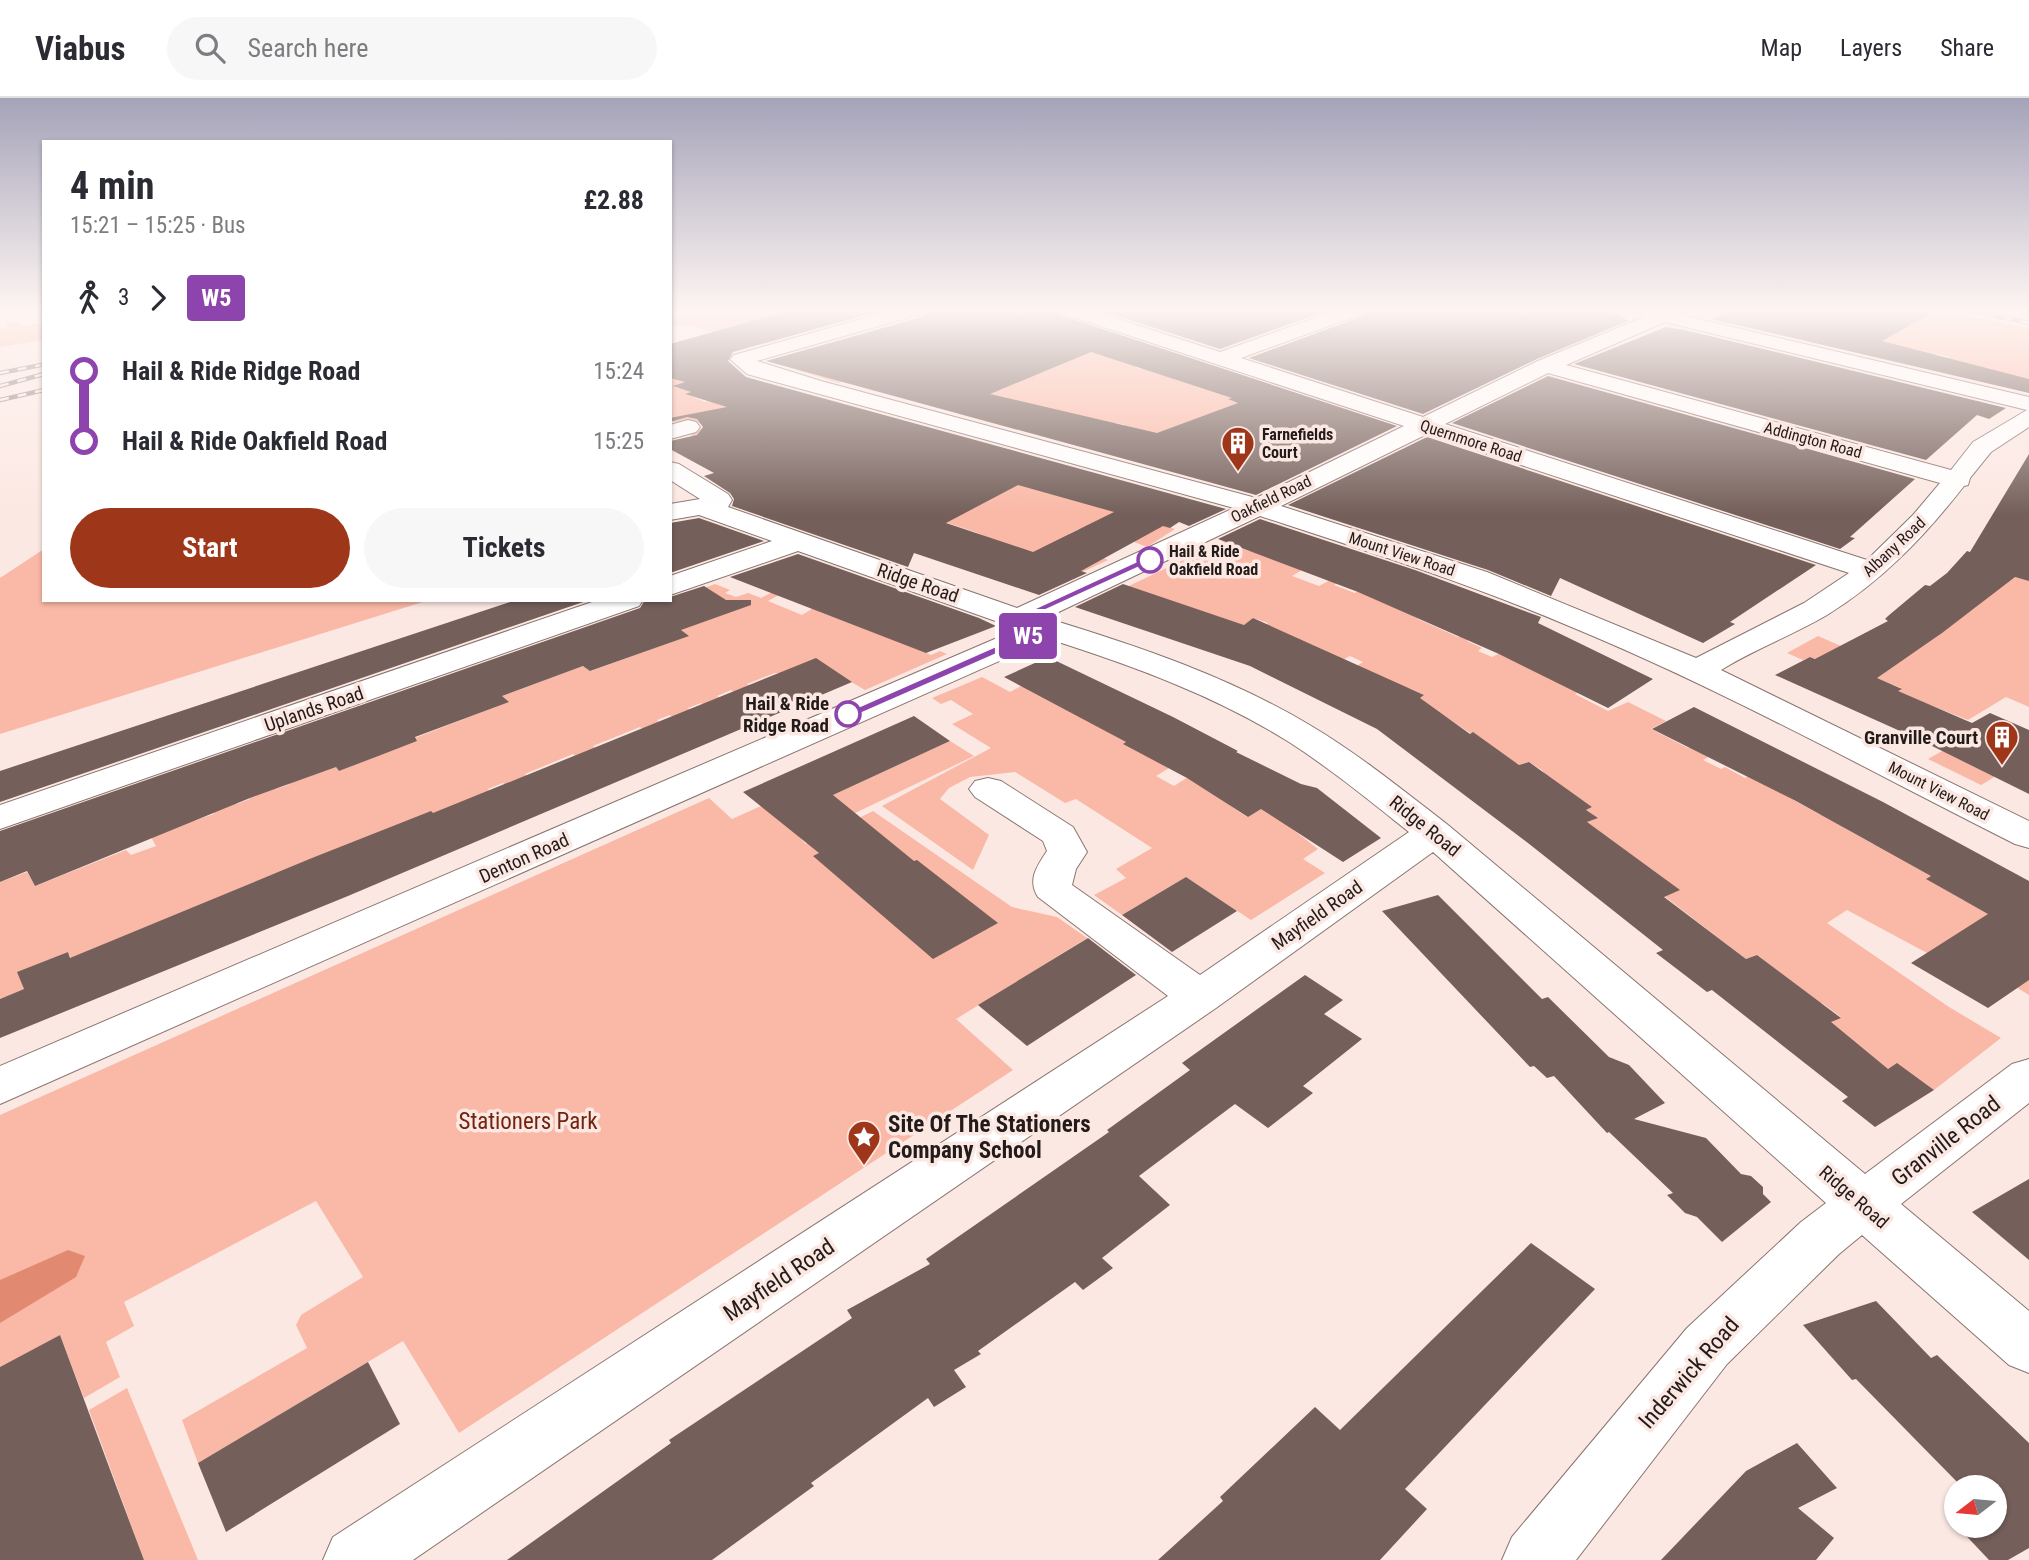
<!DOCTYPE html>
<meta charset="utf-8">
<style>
body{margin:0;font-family:"Roboto Condensed",sans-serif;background:#f7f7f7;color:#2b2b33;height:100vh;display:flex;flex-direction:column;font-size:26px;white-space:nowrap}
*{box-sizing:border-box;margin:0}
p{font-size:23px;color:#7c7c81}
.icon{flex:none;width:38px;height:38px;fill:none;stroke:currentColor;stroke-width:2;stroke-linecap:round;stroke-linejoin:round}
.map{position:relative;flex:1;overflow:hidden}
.details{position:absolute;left:42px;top:42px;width:630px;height:462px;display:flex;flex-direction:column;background:#fff;border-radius:0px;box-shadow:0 2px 5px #0004}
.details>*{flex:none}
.badge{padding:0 14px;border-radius:5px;font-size:24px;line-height:46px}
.needle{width:46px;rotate:254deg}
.fabs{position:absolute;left:1944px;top:1377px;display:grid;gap:14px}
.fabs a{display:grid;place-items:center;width:63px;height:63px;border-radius:50%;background:#fff;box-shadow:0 2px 5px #0004;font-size:35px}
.map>.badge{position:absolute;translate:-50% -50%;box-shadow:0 0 0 4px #fff}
.legs{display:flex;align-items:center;gap:10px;height:77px;padding:0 28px;font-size:23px}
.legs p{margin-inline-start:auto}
.headline{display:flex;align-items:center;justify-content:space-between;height:119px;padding:0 28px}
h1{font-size:38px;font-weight:700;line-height:52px}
.cta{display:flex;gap:14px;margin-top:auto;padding:14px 28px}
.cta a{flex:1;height:80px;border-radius:42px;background:#9e361a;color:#fff;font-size:28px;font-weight:700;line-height:80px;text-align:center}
.cta a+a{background:#f7f7f7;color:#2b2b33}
ul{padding:0 28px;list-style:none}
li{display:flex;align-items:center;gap:24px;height:70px;font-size:26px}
li i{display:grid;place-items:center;width:10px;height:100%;margin:0 9px;background:currentColor}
li i::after{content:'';width:18px;height:18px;margin:-9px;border:5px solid;border-radius:50%;background:#fff}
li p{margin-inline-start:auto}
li:first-child i{background:linear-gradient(#0000 50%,currentColor 0)}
li:last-child i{background:linear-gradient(currentColor 50%,#0000 0)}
header{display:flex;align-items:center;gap:42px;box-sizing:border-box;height:98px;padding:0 35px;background:#fff;border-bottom:2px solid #e1e1e2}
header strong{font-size:33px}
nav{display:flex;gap:38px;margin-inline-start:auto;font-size:24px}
.search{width:490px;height:63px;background:#f7f7f7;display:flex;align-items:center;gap:18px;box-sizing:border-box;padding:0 24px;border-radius:38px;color:#7c7c81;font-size:26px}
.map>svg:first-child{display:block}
.green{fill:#fab8a6}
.water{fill:#e28972}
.building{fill:#745f5a;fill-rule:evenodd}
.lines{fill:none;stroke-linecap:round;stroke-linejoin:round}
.minor-casing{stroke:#8a746f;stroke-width:2}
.major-casing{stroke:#ae877c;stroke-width:2}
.minor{fill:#fff;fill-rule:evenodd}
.major{fill:#fbdad0;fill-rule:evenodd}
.rail-casing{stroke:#8d7f7b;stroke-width:4.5}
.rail{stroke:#fce8e3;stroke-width:2.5;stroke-dasharray:9;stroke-linecap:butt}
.line-1{fill:#8e44ad;stroke:#fff;stroke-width:2}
.stop-1-dot{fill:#fff;stroke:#8e44ad;stroke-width:3.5}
.labels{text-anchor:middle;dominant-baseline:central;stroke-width:7;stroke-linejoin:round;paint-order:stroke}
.far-poi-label{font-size:16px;font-weight:bold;fill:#231b19;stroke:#fce8e3;text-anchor:start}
.far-street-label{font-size:16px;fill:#231b19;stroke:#fce8e3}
.far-stop-label{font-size:16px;font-weight:bold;fill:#231b19;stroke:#fce8e3;text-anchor:start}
.street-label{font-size:19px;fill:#231b19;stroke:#fce8e3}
.stop-label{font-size:19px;font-weight:bold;fill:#231b19;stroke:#fce8e3;text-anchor:end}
.poi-label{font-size:19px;font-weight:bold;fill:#231b19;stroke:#fce8e3;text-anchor:end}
.near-park-label{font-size:23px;fill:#73240e;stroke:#fce8e3}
.near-poi-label{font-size:23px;font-weight:bold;fill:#231b19;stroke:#fce8e3;text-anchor:start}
.near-street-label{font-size:23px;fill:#231b19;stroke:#fce8e3}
</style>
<header>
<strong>Viabus</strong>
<div class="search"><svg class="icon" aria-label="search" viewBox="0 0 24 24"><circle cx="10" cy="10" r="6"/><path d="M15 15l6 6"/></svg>Search here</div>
<nav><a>Map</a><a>Layers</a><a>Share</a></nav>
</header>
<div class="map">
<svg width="2029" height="1462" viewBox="0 0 2029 1462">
<rect width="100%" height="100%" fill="#fce8e3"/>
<!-- green -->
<g class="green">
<polygon points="670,212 811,212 727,239 687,226 670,229"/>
<polygon points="1016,212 1033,212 1027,214 1085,252 1100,257 1110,254 1142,265 1134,268 1139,271 1149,267 1241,297 1229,301 1238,305 1229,369 1122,326 1116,325 1104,331 880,268 838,285 797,272"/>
<polygon points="1858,212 1940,212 2029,230 2029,281 1946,262 1950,259 1937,256 1933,258 1782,217"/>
<polygon points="42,219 44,219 44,242 0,249 0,231 7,230 6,225 19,223 22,228 43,225"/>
<path d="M670,279L685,284L674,289C684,292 691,286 703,289L686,296L705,304L726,296L1175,431L1147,449L1103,432L1094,436L1079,431L1069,436L1074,448L1108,462L1061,484L1048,465L975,434L706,346L688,335L708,329L694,323L676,325L670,320Z"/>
<polygon points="1223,443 1249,453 1255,450 1307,469 1292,478 1319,488 1336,479 1342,481 1334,487 1355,495 1365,489 1420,522 1458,539 1472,532 1467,543 1482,550 1478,553 1492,559 1512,549 1592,587 1575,596 1608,613 1628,604 1666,623 1651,631 1688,650 1703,643 1721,652 1703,662 1721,671 1725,669 1745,680 1762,672 1783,696 1821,717 1826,715 1843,729 1873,746 1886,740 1941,772 1927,781 1963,802 1979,794 2029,834 2029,897 1944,845 1927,855 1847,812 1827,825 1949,909 2001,940 1934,992 1898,966 1886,972 1828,925 1841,919 1822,905 1810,911 1778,873 1757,857 1746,861 1664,798 1679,792 1585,725 1597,720 1586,712 1592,709 1579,700 1565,704 1542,672 1529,664 1519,667 1446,619 1422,626 1401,612 1424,597 1409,590 1402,594 1352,571 1363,564 1350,558 1320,574 1326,553 1312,547 1307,549 1246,543 1268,525 1253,520 1244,527 1135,491 1110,497"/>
<polygon points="44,451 44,502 429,502 0,636 0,480"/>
<polygon points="2029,474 2029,609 2006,599 1968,622 1930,607 1923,611 1886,600 1901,590 1862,574 1828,566 1811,559 1803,562 1787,555 1818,538 1864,558 1900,547 1916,553 1976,509 2007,477 2023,481"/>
<polygon points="715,486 730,492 725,495 736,499 748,495 761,500 774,493 781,496 768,503 802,517 815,509 820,514 897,542 931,557 940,553 947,556 865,592 834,574 775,575 747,586 756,593 741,599 731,592 717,598 726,604 710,611 701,605 688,610 697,617 679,624 670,617 657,622 665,630 648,636 640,629 593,648 600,655 582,663 573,656 525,676 532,683 511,692 503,685 488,691 495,699 279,787 271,777 209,803 76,871 68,854 18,874 24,891 0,901 0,784 27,774 35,788 126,752 131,757 156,748 151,739 191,714 196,722 214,716 208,705 231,697 237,706 250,701 244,693 270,683 276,691 288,687 329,660 339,673 417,643 415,640 508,604 502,598 583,568 591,573 688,538 681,532 672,502"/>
<polygon points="982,579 1010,594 1023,587 1126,644 1124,646 1174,667 1156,678 1174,688 1199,672 1229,707 1247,719 1264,709 1318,751 1303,761 1325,775 1251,822 1186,779 1122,817 1094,797 1126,780 1116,771 1152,750 1076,701 1065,705 1015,674 970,679 949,690 940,701 989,737 973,772 882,708 991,650 952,626 973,616 951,602 941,606 932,600"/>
<polygon points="950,643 974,658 801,741 806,746 873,713 1012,809 1057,819 1087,840 956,921 1013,972 459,1335 403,1243 198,1365 182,1322 307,1250 296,1227 301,1217 363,1179 316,1103 124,1204 134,1228 106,1244 120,1279 84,1300 60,1237 0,1269 0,1017 709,700 732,721 761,708 840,703 833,697"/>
<polygon points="1944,652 1996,678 1981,687 1928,661"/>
<polygon points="127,1290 198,1462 144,1462 89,1312"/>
</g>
<!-- water -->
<polygon class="water" points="68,1152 85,1158 76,1179 0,1225 0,1182"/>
<!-- building -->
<g class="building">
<path d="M792,212H883L733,254L728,263L746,279L1226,411L1189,428L1179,424L1170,430L1163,428L1081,473L1087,475L1039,497L914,455L908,469L732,408L734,401L730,395L704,378L714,375L670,351V343L697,337L703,329L697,321L687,319L670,324V320L727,309L685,296L691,294L673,288L685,284L670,280V246ZM1018,387L1114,414L1033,454L946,425Z"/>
<path d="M927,212H1058L1063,218L1397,328L1256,397L766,263L922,219ZM1091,254L1232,300L1228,301L1238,305L1157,335L990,296Z"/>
<polygon points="1099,212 1329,212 1220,251"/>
<polygon points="1368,212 1612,212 1628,223 1537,261 1423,316 1249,260 1363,218"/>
<polygon points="1732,212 1937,212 1882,243 2029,281 2029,295 1711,221"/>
<polygon points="1666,229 1685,232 2006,310 1989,321 1977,317 1926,362 1574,266"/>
<polygon points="1548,278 1915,381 1850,439 1855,440 1840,451 1452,325"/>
<polygon points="1427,339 1816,467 1730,524 1735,526 1703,545 1560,480 1551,498 1488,472 1288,407"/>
<polygon points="2029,356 2029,483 2015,479 1942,535 1877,580 1902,591 1898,593 1972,625 1990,615 2029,632 2029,696 1920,642 1775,577 1810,559 1815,561 1888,523 1885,521 1888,518 1925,487 1930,488 1947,475 1967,453 1970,454"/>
<polygon points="699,420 764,443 670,475 670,425"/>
<polygon points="1260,421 1415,472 1530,515 1541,519 1538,525 1653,581 1608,610 1499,556 1358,494 1218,441"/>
<polygon points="798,456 979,520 996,528 926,555 730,479"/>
<polygon points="1123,486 1244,527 1253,520 1424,597 1420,600 1470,636 1473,634 1519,667 1529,664 1592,709 1586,712 1598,720 1587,724 1680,792 1664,799 1746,861 1757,857 1841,920 1831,924 1888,971 1897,965 1934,992 1875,1029 1842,1003 1848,999 1712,892 1707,894 1656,855 1663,852 1528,745 1377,631 1250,568 1075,509"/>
<polygon points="704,488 726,502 751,502 751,507 681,532 689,538 590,573 583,568 502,598 509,604 415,639 417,643 381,657 339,673 336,669 250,700 35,788 27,773 0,784 0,733 640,510 645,502 670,502 670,499"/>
<polygon points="516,502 589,502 0,704 0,673"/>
<polygon points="1048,559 1173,619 1238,653 1236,654 1301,686 1317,690 1381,740 1343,764 1261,711 1248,719 1187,680 1123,646 1126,644 1004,579"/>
<polygon points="816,560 852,584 348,798 0,940 0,901 24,891 17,874 68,854 70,860 312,760 431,713 433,715"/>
<polygon points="1694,609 1883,704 2029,783 2029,882 1988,910 1911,865 1988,816 1926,781 1931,778 1796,703 1652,631"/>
<polygon points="914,618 950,643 833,697 914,763 917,762 998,825 933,861 813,758 819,755 743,694"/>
<polygon points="1186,779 1237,813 1172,854 1122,817"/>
<polygon points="1438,797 1542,901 1548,899 1609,959 1629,967 1665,1005 1634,1021 1706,1040 1741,1076 1751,1078 1763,1089 1763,1096 1771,1104 1722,1144 1697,1119 1685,1115 1667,1097 1673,1095 1609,1034 1607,1035 1554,978 1547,980 1534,968 1530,969 1382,813"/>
<polygon points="1088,840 1136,877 1027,948 978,907"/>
<polygon points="1305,877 1343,902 1324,916 1362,941 1303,988 1313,995 1268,1030 1235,1006 1139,1078 1170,1107 1102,1160 1113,1170 1083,1192 1075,1184 978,1253 981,1256 954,1272 966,1289 934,1309 928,1300 811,1385 814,1388 712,1462 507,1462 671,1345 669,1342 852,1220 847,1212 930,1166 926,1161 1109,1034 1107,1032 1190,972 1182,965"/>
<polygon points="2029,1081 2029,1162 1972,1114"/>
<polygon points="1531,1145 1595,1191 1405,1391 1427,1411 1380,1462 1158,1462 1223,1403 1220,1399 1315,1309 1340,1332"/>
<polygon points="1876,1203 1931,1260 1937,1257 2029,1345 2029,1450 2008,1462 1989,1462 1957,1428 1995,1428 1995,1390 1963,1390 1856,1281 1852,1282 1803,1227"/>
<polygon points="60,1237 118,1393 144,1462 0,1462 0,1269"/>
<polygon points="368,1264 400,1326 226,1434 198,1365"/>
<polygon points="1797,1345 1837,1390 1798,1410 1834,1440 1816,1462 1661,1462 1746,1373"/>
</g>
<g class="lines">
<defs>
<g id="minor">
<path d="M893,212H924L921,216L757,263L821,283L1256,400L1404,328L1064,216L1061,212H1090L1220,254L1337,212H1365L1362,216L1241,260L1423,319L1538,263L1644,219L1640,215L1642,212H1687L1682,217L2029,299V329L1991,354L1970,380L1968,387L1964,388C1924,439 1882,483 1827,517C1793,537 1755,551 1721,572L2029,723V750L2015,746C1868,672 1722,591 1569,528C1468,485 1364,452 1260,418L1046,520C1138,548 1230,579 1313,629C1361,658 1404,693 1448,727L1865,1076L2012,966L2029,961V1005L1901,1106L2029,1213V1275L2009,1267L1862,1137L1839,1156L1727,1266L1576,1462H1502L1512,1439L1687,1230L1801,1124L1826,1105L1433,754L1216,910L413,1462H323L333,1439L1168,898L1038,799C1027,782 1037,768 1047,753L1043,743L975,699L969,691L975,683L988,680L1001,683L1073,729L1087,754L1076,771L1072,787L1200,877L1409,734C1370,703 1331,671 1289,644C1216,598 1131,567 1049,541L0,1006V968L1018,531L798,453L670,497V478L772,443L699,417L670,422V406L700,401L670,382V364L679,366L728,396L732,402L728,409L1017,510L1234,410L747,276L730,261L734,257ZM1665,224L2027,312L1973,344L1951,372L1566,267ZM1548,275L1940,385L1913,417L1867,462L1445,326ZM1427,336L1849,475L1804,505L1696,560L1487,474L1281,408Z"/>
<polygon points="688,322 696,324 700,329 696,334 670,341 670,327"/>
<polygon points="598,502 643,502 639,508 0,731 0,707"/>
</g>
<polygon id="major" points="0,212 12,212 9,216 0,218"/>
</defs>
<!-- minor casing -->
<use href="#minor" class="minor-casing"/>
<!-- major casing -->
<use href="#major" class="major-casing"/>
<!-- minor -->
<use href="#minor" class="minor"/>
<!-- major -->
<use href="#major" class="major"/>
<defs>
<g id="rail">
<polyline points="1968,212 2029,225"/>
<polyline points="0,275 41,267"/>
<polyline points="0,288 44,276"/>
<polyline points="0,302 44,292"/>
</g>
</defs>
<!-- rail casing -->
<use href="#rail" class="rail-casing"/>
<!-- rail -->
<use href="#rail" class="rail"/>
</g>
<!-- sky -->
<linearGradient id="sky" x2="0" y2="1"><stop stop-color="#a5a3b9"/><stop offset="0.51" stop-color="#fef5f2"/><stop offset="1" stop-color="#fef5f2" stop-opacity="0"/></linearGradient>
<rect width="2029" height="417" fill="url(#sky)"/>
<!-- line-1 -->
<polygon class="line-1" points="1146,459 1155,462 1028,520 1051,527 1051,532 853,619 842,616 1037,530 1012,521"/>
<!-- icons -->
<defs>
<symbol id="building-pin" viewBox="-11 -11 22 30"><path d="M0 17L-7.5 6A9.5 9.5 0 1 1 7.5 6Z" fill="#9e361a" stroke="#fce8e3"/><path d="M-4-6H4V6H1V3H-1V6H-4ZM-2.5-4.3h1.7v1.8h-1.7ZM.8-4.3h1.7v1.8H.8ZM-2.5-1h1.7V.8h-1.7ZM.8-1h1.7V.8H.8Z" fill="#fff"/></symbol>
<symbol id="sight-pin" viewBox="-11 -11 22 30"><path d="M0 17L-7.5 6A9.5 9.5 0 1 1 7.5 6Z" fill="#9e361a" stroke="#fce8e3"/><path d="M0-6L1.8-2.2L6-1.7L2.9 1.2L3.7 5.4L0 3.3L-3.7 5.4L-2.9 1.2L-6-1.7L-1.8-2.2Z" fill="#fff"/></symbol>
</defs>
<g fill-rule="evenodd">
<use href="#building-pin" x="1219" y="326" width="38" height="52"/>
<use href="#building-pin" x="1983" y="620" width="38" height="52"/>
<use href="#sight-pin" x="845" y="1020" width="38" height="52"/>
</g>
<!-- markers -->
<g class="stop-1-dot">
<circle cx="1150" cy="462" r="12"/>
<circle cx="848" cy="616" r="12"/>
</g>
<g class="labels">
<!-- far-poi labels -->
<g class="far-poi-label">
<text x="1262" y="336">Farnefields<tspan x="1262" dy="18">Court</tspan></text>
</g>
<!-- far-street labels -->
<g class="far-street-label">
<text transform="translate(1813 342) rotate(15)">Addington Road</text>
<text transform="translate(1471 343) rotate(18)">Quernmore Road</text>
<text transform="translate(1271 401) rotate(-26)">Oakfield Road</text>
<text transform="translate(1894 449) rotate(-43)">Albany Road</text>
<text transform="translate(1402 456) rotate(18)">Mount View Road</text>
<text transform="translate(1939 693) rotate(27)">Mount View Road</text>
</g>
<!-- far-stop labels -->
<g class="far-stop-label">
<text x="1169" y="453">Hail &amp; Ride<tspan x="1169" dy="18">Oakfield Road</tspan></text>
</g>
<!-- street labels -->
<g class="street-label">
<text transform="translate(918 485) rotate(19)">Ridge Road</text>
<text transform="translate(314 611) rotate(-19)">Uplands Road</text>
<text transform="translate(1425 728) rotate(39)">Ridge Road</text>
<text transform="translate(524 760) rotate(-24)">Denton Road</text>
<text transform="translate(1317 817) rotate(-35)">Mayfield Road</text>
<text transform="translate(1854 1099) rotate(41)">Ridge Road</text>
</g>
<!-- stop labels -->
<g class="stop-label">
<text x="829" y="605">Hail &amp; Ride<tspan x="829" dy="22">Ridge Road</tspan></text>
</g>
<!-- poi labels -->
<g class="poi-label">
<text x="1978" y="639">Granville Court</text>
</g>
<!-- near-park labels -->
<g class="near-park-label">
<text x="528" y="1023">Stationers Park</text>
</g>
<!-- near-poi labels -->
<g class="near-poi-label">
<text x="888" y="1026">Site Of The Stationers<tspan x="888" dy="26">Company School</tspan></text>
</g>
<!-- near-street labels -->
<g class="near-street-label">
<text transform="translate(1946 1043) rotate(-38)">Granville Road</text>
<text transform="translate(779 1182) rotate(-34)">Mayfield Road</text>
<text transform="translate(1689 1275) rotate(-49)">Inderwick Road</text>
</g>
</g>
</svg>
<div class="fabs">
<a><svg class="needle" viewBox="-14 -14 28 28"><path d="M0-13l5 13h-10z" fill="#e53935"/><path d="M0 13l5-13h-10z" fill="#7c7c81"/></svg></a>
</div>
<b class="badge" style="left:1028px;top:538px;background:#8e44ad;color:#fff">W5</b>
<section class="details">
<div class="headline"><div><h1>4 min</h1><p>15:21 – 15:25 · Bus</p></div><b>£2.88</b></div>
<div class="legs"><svg class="icon" aria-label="walk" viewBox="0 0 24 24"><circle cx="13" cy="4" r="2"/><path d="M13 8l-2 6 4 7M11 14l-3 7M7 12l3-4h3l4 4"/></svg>3<svg class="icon" aria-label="forward" viewBox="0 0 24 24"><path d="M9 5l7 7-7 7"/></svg><b class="badge" style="background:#8e44ad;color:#fff">W5</b></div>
<ul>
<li><i style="color:#8e44ad"></i><b>Hail &amp; Ride Ridge Road</b><p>15:24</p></li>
<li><i style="color:#8e44ad"></i><b>Hail &amp; Ride Oakfield Road</b><p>15:25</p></li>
</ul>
<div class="cta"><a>Start</a><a>Tickets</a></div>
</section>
</div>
